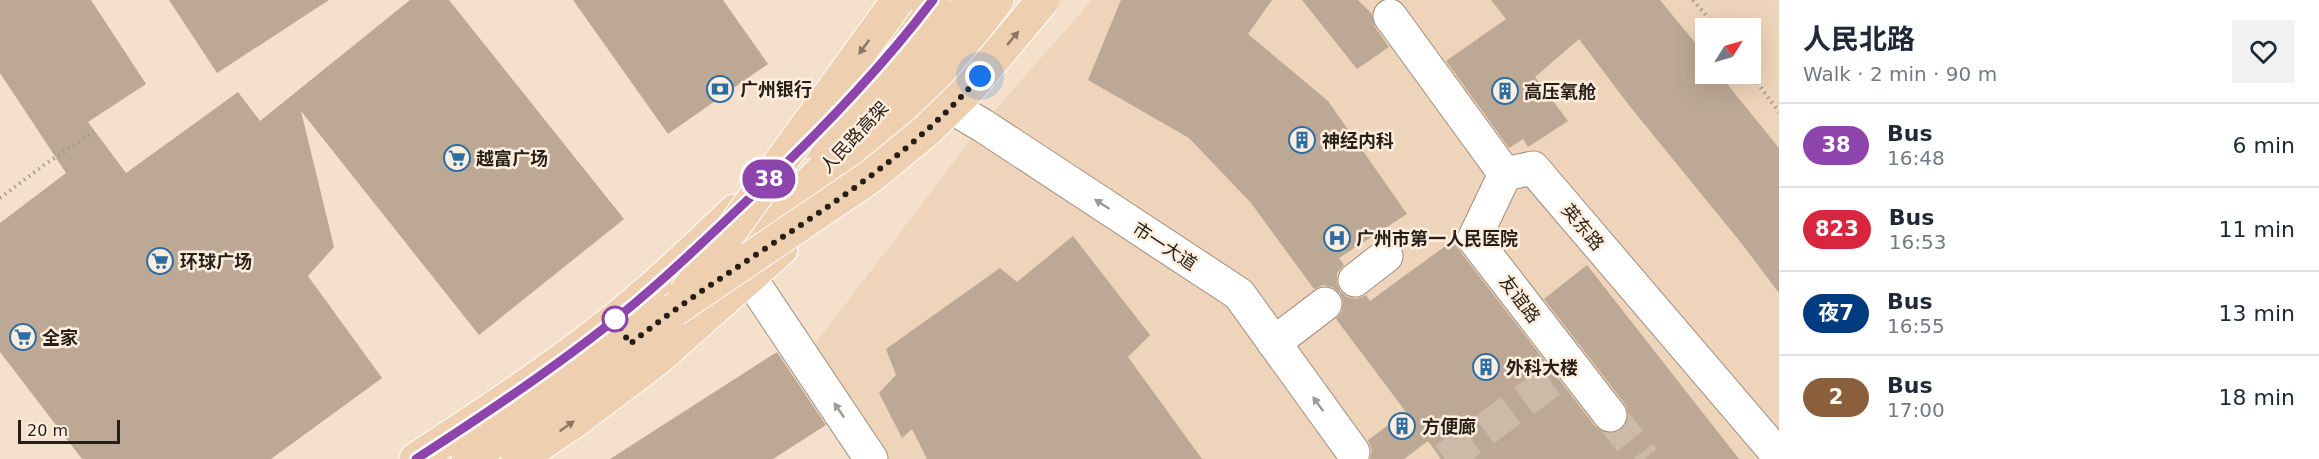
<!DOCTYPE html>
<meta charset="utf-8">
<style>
body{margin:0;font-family:"DejaVu Sans","Noto Sans SC",sans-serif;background:#f2f2f3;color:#1f2937;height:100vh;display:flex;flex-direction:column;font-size:22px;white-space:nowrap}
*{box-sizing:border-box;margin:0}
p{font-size:20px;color:#747a83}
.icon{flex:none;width:33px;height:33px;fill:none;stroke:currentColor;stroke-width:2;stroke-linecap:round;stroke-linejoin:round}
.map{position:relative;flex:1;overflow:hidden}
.drawer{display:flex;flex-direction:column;background:#fff;width:540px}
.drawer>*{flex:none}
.badge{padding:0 12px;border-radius:20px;font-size:21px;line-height:39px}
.needle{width:39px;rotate:53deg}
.buttons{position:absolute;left:1695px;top:18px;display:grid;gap:12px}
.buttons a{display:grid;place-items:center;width:66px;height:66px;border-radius:0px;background:#fff;box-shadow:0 6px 24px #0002;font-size:30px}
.scale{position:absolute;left:18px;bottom:15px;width:102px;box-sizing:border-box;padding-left:6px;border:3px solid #261f17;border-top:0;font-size:16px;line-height:21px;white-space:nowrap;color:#261f17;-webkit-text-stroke:4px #fed;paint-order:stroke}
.you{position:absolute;width:30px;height:30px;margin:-15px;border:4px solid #fff;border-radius:50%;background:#1a73e8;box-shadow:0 0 0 9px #1a73e833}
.map>.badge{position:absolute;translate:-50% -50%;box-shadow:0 0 0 3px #fff}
.round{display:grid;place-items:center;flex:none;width:63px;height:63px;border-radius:0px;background:#f2f2f3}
.headline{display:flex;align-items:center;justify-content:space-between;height:102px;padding:0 24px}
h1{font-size:28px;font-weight:700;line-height:45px}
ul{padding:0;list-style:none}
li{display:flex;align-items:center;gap:18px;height:84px;padding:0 24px;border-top:2px solid #e0e1e3}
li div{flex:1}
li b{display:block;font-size:22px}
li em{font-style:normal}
li .badge{min-width:66px;font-weight:700;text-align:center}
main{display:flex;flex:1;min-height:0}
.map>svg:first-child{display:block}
.built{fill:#eed4ba;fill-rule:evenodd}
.building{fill:#bca894}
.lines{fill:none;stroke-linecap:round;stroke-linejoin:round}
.minor-tunnel{stroke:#ccb9a7;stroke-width:33;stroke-dasharray:33 16;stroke-linecap:butt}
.minor-casing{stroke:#a18e7b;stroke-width:35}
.major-casing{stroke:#fff;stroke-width:35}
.path{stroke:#a79887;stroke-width:4;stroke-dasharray:1.5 4.5;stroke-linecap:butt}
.minor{stroke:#fff;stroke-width:33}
.major{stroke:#eecfaf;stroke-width:33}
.major-bridge-casing{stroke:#fff;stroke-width:35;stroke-linecap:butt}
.major-bridge{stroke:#eecfaf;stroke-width:33}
.oneway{fill:#8a7763}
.oneway2{fill:#9d9a97}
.line-casing{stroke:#fff;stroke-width:14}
.line{stroke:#8e44ad;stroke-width:9}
.walk{stroke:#261f17;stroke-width:6;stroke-dasharray:0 10.8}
.stop-dot{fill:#fff;stroke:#8e44ad;stroke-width:3}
.labels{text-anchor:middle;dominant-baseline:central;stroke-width:5;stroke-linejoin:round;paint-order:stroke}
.poi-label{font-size:18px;font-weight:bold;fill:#261f17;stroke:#fed;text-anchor:start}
.street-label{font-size:18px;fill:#261f17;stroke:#fed}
</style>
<main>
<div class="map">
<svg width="1779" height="459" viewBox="0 0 1779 459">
<rect width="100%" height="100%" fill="#f5e0cb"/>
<!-- built -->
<path class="built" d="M1092,0H1779V459H882L809,352L982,125ZM1706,28H1750V74H1706Z"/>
<!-- building -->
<g class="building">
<polygon points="0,0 91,0 146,84 88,122 126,173 238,92 260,121 410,0 449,0 624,219 479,335 301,111 334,247 308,276 382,378 271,459 82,459 0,352 0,223 66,173 0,73"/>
<polygon points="169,0 329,0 217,73"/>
<polygon points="573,0 723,0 768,64 668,134"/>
<polygon points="1121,0 1272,0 1248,34 1328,101 1407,214 1339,258 1344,265 1337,273 1337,283 1340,291 1347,297 1357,299 1366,295 1370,301 1455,239 1459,250 1595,426 1603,432 1613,433 1622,429 1628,422 1628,412 1625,404 1544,299 1587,265 1739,459 1441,459 1428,441 1404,459 1370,459 1372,450 1368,440 1406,412 1336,319 1342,311 1343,301 1340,293 1332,287 1323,285 1314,289 1251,203 1189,138 1088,80"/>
<polygon points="1302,0 1358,0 1372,14 1375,27 1389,47 1357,69"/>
<polygon points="1491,0 1660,0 1706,56 1706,74 1719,74 1779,148 1779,293 1742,244 1628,104 1579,39 1535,77 1568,121 1528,147 1523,139 1509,148 1446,61 1506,19"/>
<polygon points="1073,236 1150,335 1128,357 1202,459 927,459 912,429 902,438 879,393 896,375 886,349 1000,268 1017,282"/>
<polygon points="777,352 826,425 773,459 610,459"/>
</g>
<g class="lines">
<!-- minor-tunnel -->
<g class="minor-tunnel">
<polyline points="1610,415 1644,459"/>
<polyline points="1445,459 1571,366"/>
</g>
<defs>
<g id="minor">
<polyline points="1390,16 1505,174 1533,168 1779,456"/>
<polyline points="927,93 982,125 1239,294 1353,452"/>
<polyline points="1505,174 1474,239 1610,415"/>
<polyline points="750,278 871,459"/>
<polyline points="1355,280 1386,256"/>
<polyline points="1274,343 1325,304"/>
</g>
<g id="major">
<polyline points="807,142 869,79 933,0"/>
<polyline points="859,173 926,93 997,0"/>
<path d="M416,459C478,419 540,378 599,332C647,295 691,253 735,211"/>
<path d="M468,459C662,333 829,183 972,0"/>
<polyline points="518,459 572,423 657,359 781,249"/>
</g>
</defs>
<!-- minor casing -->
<use href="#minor" class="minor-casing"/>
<!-- major casing -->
<use href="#major" class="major-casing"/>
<!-- path -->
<g class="path">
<polyline points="1693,0 1717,28"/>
<polyline points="1750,73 1779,112"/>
<polyline points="0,198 44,165 94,132"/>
</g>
<!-- minor -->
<use href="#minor" class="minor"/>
<!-- major -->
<use href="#major" class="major"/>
<defs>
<g id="major-bridge">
<polyline points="685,294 898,0"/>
<polyline points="674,310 870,177 926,131 967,91 1043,0"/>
</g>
</defs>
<!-- major-bridge casing -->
<use href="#major-bridge" class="major-bridge-casing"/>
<!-- major-bridge -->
<use href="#major-bridge" class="major-bridge"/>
</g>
<!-- one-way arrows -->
<defs><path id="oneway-solid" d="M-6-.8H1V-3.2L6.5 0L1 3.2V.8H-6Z" transform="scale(1.5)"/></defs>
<g class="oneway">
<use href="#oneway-solid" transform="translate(1013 38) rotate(-50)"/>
<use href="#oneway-solid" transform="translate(864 47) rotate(126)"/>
<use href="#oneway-solid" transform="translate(567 426) rotate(-35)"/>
</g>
<g class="oneway2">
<use href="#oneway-solid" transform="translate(1102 204) rotate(-147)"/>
<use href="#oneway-solid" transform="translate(1318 404) rotate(-126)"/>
<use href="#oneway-solid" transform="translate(839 410) rotate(-124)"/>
</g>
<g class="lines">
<defs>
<path id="line" d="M416,459C478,419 540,378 599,332C654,290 704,241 755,193C819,133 880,70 933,0"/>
</defs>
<!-- line casing -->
<use href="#line" class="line-casing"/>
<!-- line -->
<use href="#line" class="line"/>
<!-- walk -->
<path class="walk" d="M615,319L630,344C744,252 883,189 980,76"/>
</g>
<!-- icons -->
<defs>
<symbol id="bank-ring" viewBox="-11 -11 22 22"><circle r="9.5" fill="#fed" stroke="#2c6da3" stroke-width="1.5"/><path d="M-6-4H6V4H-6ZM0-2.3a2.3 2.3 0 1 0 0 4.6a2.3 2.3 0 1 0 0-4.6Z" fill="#2c6da3"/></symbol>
<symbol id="building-ring" viewBox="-11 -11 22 22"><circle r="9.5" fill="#fed" stroke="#2c6da3" stroke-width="1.5"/><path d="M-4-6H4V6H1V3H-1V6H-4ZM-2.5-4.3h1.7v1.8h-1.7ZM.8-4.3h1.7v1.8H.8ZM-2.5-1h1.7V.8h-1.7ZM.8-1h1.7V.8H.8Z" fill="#2c6da3"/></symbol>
<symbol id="supermarket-ring" viewBox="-11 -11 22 22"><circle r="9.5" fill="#fed" stroke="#2c6da3" stroke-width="1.5"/><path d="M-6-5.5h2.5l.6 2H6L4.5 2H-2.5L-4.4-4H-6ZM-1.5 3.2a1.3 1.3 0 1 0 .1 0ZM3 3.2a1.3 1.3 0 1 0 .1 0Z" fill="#2c6da3"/></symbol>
<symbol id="hospital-ring" viewBox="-11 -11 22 22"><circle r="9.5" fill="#fed" stroke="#2c6da3" stroke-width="1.5"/><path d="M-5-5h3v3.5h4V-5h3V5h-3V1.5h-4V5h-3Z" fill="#2c6da3"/></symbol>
</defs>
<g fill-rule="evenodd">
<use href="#bank-ring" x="705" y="74" width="30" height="30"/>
<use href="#building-ring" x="1490" y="76" width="30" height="30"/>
<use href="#building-ring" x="1287" y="125" width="30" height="30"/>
<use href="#supermarket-ring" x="442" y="143" width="30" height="30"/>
<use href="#hospital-ring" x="1322" y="223" width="30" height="30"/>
<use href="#supermarket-ring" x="145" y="246" width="30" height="30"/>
<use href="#supermarket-ring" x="8" y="322" width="30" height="30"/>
<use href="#building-ring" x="1471" y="352" width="30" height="30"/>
<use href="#building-ring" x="1387" y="411" width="30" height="30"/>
</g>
<!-- markers -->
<circle class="stop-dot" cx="615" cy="319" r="12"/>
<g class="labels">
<!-- poi labels -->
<g class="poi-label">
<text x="740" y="89">广州银行</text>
<text x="1524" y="91">高压氧舱</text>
<text x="1322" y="140">神经内科</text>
<text x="476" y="158">越富广场</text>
<text x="1356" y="238">广州市第一人民医院</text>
<text x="180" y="261">环球广场</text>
<text x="42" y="337">全家</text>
<text x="1506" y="367">外科大楼</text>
<text x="1422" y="426">方便廊</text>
</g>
<!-- street labels -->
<g class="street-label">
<text transform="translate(854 137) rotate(-47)">人民路高架</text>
<text transform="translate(1583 227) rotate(50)">英东路</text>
<text transform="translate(1165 246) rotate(33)">市一大道</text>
<text transform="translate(1520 299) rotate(53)">友谊路</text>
</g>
</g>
</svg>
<div class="buttons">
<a><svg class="needle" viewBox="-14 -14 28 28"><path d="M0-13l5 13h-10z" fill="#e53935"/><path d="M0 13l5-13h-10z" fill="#747a83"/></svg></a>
</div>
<div class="scale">20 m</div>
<div class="you" style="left:980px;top:76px"></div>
<b class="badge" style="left:769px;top:179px;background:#8e44ad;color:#fff">38</b>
</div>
<section class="drawer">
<div class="headline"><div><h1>人民北路</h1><p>Walk · 2 min · 90 m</p></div><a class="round"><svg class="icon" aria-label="heart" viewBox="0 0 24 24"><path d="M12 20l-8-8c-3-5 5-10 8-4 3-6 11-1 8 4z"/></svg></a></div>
<ul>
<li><span class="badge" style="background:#8e44ad;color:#fff">38</span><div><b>Bus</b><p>16:48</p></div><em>6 min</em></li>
<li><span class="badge" style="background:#d7263d;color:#fff">823</span><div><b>Bus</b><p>16:53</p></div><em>11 min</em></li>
<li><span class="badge" style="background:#003b80;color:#fff">夜7</span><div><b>Bus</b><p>16:55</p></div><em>13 min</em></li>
<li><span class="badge" style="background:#8b5e3c;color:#fff">2</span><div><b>Bus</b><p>17:00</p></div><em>18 min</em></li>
</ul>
</section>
</main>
